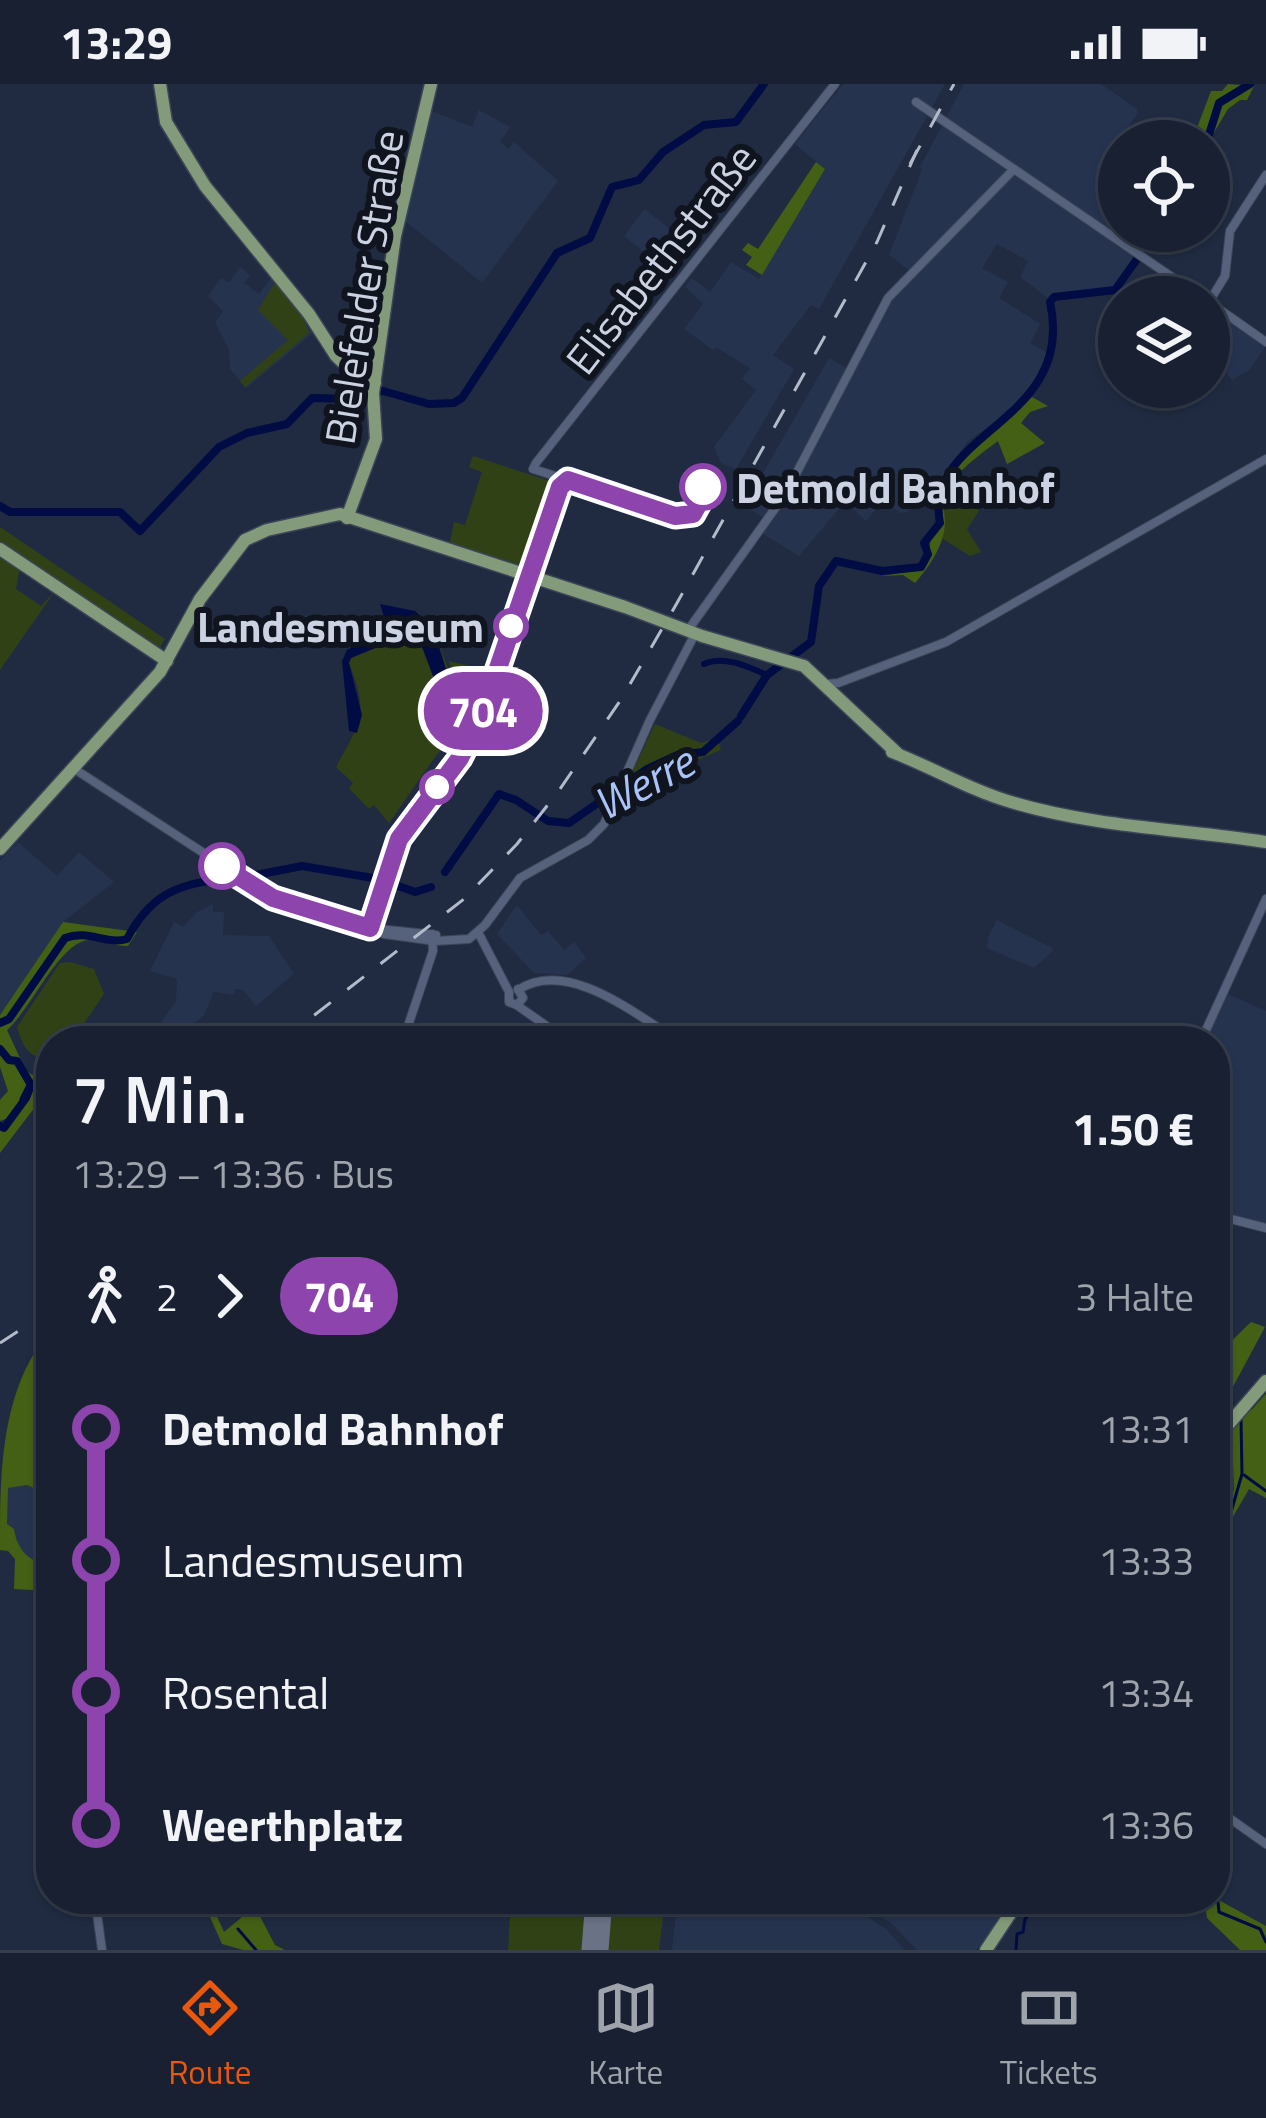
<!DOCTYPE html>
<html lang="de">
<meta charset="utf-8">
<style>
body{margin:0;font-family:"Titillium Web",sans-serif;background:#212839;color:#f1f3f6;height:100vh;display:flex;flex-direction:column;font-size:45px;white-space:nowrap}
*{box-sizing:border-box;margin:0}
p{font-size:39px;color:#9fa3ab}
.icon{flex:none;width:66px;height:66px;fill:none;stroke:currentColor;stroke-width:2;stroke-linecap:round;stroke-linejoin:round}
.map{position:relative;flex:1;overflow:hidden}
.sheet{position:absolute;left:36px;top:942px;width:1194px;height:888px;display:flex;flex-direction:column;background:#182031;border-radius:48px;box-shadow:0 3px 9px #0004,0 0 0 3px #363e4d}
.sheet>*{flex:none}
.badge{padding:0 24px;border-radius:39px;font-size:42px;line-height:78px}
.fabs{position:absolute;left:1098px;top:36px;display:grid;gap:24px}
.fabs a{display:grid;place-items:center;width:132px;height:132px;border-radius:50%;background:#182031;box-shadow:0 3px 9px #0004,0 0 0 3px #363e4d;font-size:60px}
.map>.badge{position:absolute;translate:-50% -50%;box-shadow:0 0 0 6px #fff}
.legs{display:flex;align-items:center;gap:18px;height:132px;padding:0 36px;font-size:39px}
.legs p{margin-inline-start:auto}
.overview{display:flex;align-items:center;justify-content:space-between;height:204px;padding:0 36px}
h1{font-size:66px;font-weight:600;line-height:90px}
ul{padding:0 36px;list-style:none}
li{display:flex;align-items:center;gap:42px;height:132px;font-size:45px}
li i{display:grid;place-items:center;width:18px;height:100%;margin:0 15px;background:currentColor}
li i::after{content:'';width:30px;height:30px;margin:-15px;border:9px solid;border-radius:50%;background:#182031}
li p{margin-inline-start:auto}
li:first-child i{background:linear-gradient(#0000 50%,currentColor 0)}
li:last-child i{background:linear-gradient(currentColor 50%,#0000 0)}
.status{display:flex;justify-content:space-between;align-items:center;height:84px;padding:0 60px;background:#182031;direction:ltr}
.status svg{height:33px;fill:currentColor}
.dock{display:flex;justify-content:space-around;align-items:center;height:168px;border-top:3px solid #363e4d;background:#182031;font-size:33px;color:#9fa3ab}
.dock a{display:grid;justify-items:center;gap:6px}
.dock .active{color:#ea580c}
.map>svg:first-child{display:block}
.built{fill:#26334f}
.green{fill:#304215}
.forest{fill:#446015}
.water{fill:#010b44}
.lines{fill:none;stroke-linecap:round;stroke-linejoin:round}
.stream{stroke:#010b44;stroke-width:3}
.canal{stroke:#010b44;stroke-width:6}
.river{stroke:#010b44;stroke-width:8}
.runway{stroke:#6a7386;stroke-width:27}
.minor-casing{stroke:#3c4557;stroke-width:10}
.major-casing{stroke:#3c4557;stroke-width:15}
.minor{stroke:#56627c;stroke-width:8}
.major{stroke:#839b7a;stroke-width:12}
.rail{stroke:#b3bbcb;stroke-width:3;stroke-dasharray:21 21;stroke-linecap:butt}
.line-1-casing{stroke:#fff;stroke-width:27}
.line-1{stroke:#8e44ad;stroke-width:18}
.stop-1-dot{fill:#fff;stroke:#8e44ad;stroke-width:6}
.labels{text-anchor:middle;dominant-baseline:central;stroke-width:12;stroke-linejoin:round;paint-order:stroke}
.street-label{font-size:42px;fill:#cbd2e1;stroke:#0f141e}
.stop-label{font-size:42px;font-weight:bold;fill:#cbd2e1;stroke:#0f141e;text-anchor:start}
.water-label{font-size:45px;font-style:italic;fill:#a9c3f9;stroke:#0f141e}
</style>
<div class="status"><b>13:29</b><svg viewBox="0 0 49 12"><path d="M0 12V9h3v3zM5 12V6h3v6zM10 12V3h3v9zM15 12V0h3v12zM26 1h20v11H26zM47 4h2v5h-2z"/></svg></div>
<div class="map">
<svg width="1266" height="1866" viewBox="0 0 1266 1866">
<rect width="100%" height="100%" fill="#202b41"/>
<!-- built -->
<g class="built">
<polygon points="843,0 945,0 819,225 811,221 773,271 794,285 736,385 721,379 714,363 756,306 742,295 750,284 716,263 713,266 684,245 703,220 685,203 692,194 710,208 731,178 759,195 825,85 795,60"/>
<polygon points="964,0 1101,0 1137,25 1138,29 1101,80 1119,92 1119,147 1151,147 1113,204 1053,209 1049,215 1020,193 1028,177 997,160 982,184 1008,198 999,214 1040,240 1030,259 1048,269 1023,319 969,356 945,388 937,412 927,405 907,428 900,429 884,416 866,437 845,418 799,472 763,450 770,437 744,422 829,274 852,287 889,219 913,189 889,171 922,86 920,83"/>
<polygon points="429,26 472,43 479,26 510,43 500,58 509,65 514,58 558,97 482,199 404,136"/>
<polygon points="645,125 689,161 668,187 624,152"/>
<polygon points="240,183 250,191 244,199 259,210 274,190 314,248 246,304 230,285 229,266 215,238 223,227 208,212 221,194 229,199"/>
<polygon points="1209,225 1265,263 1249,286 1232,296 1209,267"/>
<polygon points="18,758 57,792 79,768 114,798 63,838 0,931 0,777"/>
<polygon points="213,820 213,828 224,828 223,851 269,852 294,890 256,922 243,906 235,905 234,911 214,908 204,931 178,953 159,941 176,917 177,895 150,887 174,838 183,843 197,828"/>
<polygon points="517,821 541,851 548,847 564,866 574,858 586,874 567,891 534,889 497,850"/>
<polygon points="997,836 1052,864 1053,867 1034,884 987,864 988,853"/>
<polygon points="1225,909 1266,927 1266,1141 1215,1128 1215,957 1203,957"/>
<polygon points="27,1401 51,1412 51,1483 29,1475 18,1464 14,1445 7,1440 7,1404"/>
<polygon points="678,1815 842,1815 887,1846 905,1866 672,1866"/>
<polygon points="853,1815 1014,1815 976,1866 917,1866 891,1839"/>
</g>
<!-- green -->
<g class="green">
<polygon points="276,197 302,230 309,249 245,303 240,297 288,256 258,226"/>
<polygon points="473,372 553,398 525,483 450,458 454,438 465,441 482,388 469,383"/>
<polygon points="957,396 969,407 968,416 979,427 967,445 981,468 970,472 940,453 948,401"/>
<polygon points="0,443 165,555 157,568 0,462"/>
<polygon points="0,470 20,483 16,505 41,522 55,507 0,586"/>
<path d="M409,550L419,555L451,640L447,650H458L464,642L436,553L456,605L449,577L490,587L482,612L469,604L456,607L464,645L437,670L389,739L374,721L369,725L349,704L353,699L336,683C360,639 370,631 349,579L351,574Z"/>
<polygon points="655,640 701,659 717,654 721,666 646,697 633,687"/>
<path d="M70,878L94,885L104,910L72,957H51V974C28,976 22,960 17,943L60,879Z"/>
<polygon points="511,1815 594,1815 590,1866 508,1866"/>
<polygon points="607,1815 665,1815 659,1866 603,1866"/>
</g>
<!-- forest -->
<g class="forest">
<polygon points="1228,0 1254,2 1247,16 1240,16 1228,25 1209,57 1192,57 1211,7 1222,7"/>
<polygon points="816,78 825,85 762,191 746,181 752,173 742,166 748,159 758,165"/>
<path d="M1032,313L1048,322L1030,328L1021,339L1045,359L1007,380L998,357C984,367 957,388 948,402C940,413 945,428 945,439C944,462 929,483 915,499L903,491L881,492L914,487L928,479L931,452L942,438C929,389 1000,345 1032,313Z"/>
<path d="M63,838L137,848L128,862C115,862 102,857 90,856C60,856 31,926 7,946L26,987L51,1002L0,1069V1044L8,1034L0,1037V1016L8,1007L0,983V931Z"/>
<polygon points="1251,1238 1265,1243 1227,1314 1232,1320 1215,1339 1215,1273"/>
<path d="M45,1253L51,1256V1412L27,1401L8,1404L7,1440L14,1445C18,1468 28,1476 51,1483V1507L14,1505L15,1475L8,1467L0,1466C0,1390 0,1313 45,1253Z"/>
<polygon points="1266,1304 1266,1414 1249,1405 1226,1445 1215,1435 1221,1437 1234,1406 1232,1357 1227,1354 1215,1371 1215,1365"/>
<polygon points="1215,1814 1266,1842 1266,1866 1240,1866 1207,1834 1206,1827"/>
<polygon points="202,1815 209,1815 224,1848 242,1833 238,1815 251,1815 275,1861 285,1866 243,1866 222,1860"/>
</g>
<!-- water -->
<polygon class="water" points="380,520 415,527 433,544 464,642 460,649 446,650 451,639 419,555 409,550 351,574 349,579 362,631 357,649 349,647 342,577 347,566 382,546 385,536"/>
<g class="lines">
<!-- stream -->
<g class="stream">
<polyline points="22,1021 21,1015 30,997"/>
<polyline points="1215,1304 1232,1319"/>
<polyline points="1251,1324 1266,1307"/>
<polyline points="1244,1391 1266,1407"/>
<polyline points="1215,1454 1225,1449 1242,1390 1241,1335"/>
<polyline points="1212,1815 1218,1818 1219,1828 1260,1845 1266,1858"/>
<polyline points="238,1845 256,1866"/>
<polyline points="1016,1866 1017,1850 1023,1848 1025,1835 1040,1815"/>
</g>
<!-- canal -->
<path class="canal" d="M704,580C723,571 747,582 767,591"/>
<!-- river -->
<g class="river">
<polyline points="1207,57 1219,19 1250,0"/>
<polyline points="0,422 10,428 120,428 140,447 219,363 247,349 287,340 312,314 353,315 383,307 429,320 454,319 462,314 557,169 590,154 612,103 639,96 663,68 704,41 736,38 764,0"/>
<path d="M741,632L767,591L811,558L819,502L836,477L882,487L921,483L928,470L924,459L940,439C922,347 1077,340 1050,218L1054,213L1115,206L1157,147"/>
<polyline points="445,788 499,710 516,716 548,737 569,739 647,685 677,671 703,668 738,637"/>
<polyline points="251,792 302,782 379,795 415,808 431,803"/>
<path d="M0,939L9,935L65,854C88,845 106,861 127,855C149,813 175,800 222,795"/>
<polyline points="0,965 9,976 17,977 31,1001 26,1014 4,1044 0,1042"/>
</g>
<!-- runway -->
<polyline class="runway" points="595,1866 599,1815"/>
<defs>
<g id="minor">
<polyline points="916,18 1201,213"/>
<polyline points="1209,218 1225,192 1230,147 1266,91"/>
<polyline points="1209,218 1266,258"/>
<polyline points="568,396 533,385 536,379 835,0"/>
<polyline points="529,490 560,395"/>
<polyline points="691,542 786,409 888,214 1014,85"/>
<polyline points="826,600 838,599 946,558 1266,375"/>
<polyline points="76,686 273,814 384,850 435,857 469,855 485,841 520,794 588,756 604,740 650,636 695,550"/>
<polyline points="379,845 436,851"/>
<polyline points="478,848 509,908"/>
<path d="M518,906C568,873 637,932 679,957"/>
<polyline points="509,908 509,918 517,921 523,914 518,905"/>
<polyline points="518,922 568,957"/>
<polyline points="403,957 433,867 432,850"/>
<polyline points="1201,957 1266,815"/>
<polyline points="1215,1131 1266,1144"/>
<polyline points="1215,1724 1266,1760"/>
<polyline points="95,1815 102,1866"/>
</g>
<g id="major">
<polyline points="160,0 166,38 205,102 309,230 336,272 359,294 375,299"/>
<polyline points="347,434 376,355 373,309 395,152 431,0"/>
<polyline points="0,465 167,577"/>
<path d="M892,668C932,683 969,706 1011,718C1095,743 1180,745 1266,758"/>
<polyline points="0,765 160,588 200,515 245,456 267,446 340,430 625,523 702,552 804,582 898,670"/>
<polyline points="1215,1356 1266,1297"/>
<polyline points="986,1866 1020,1815"/>
</g>
</defs>
<!-- minor casing -->
<use href="#minor" class="minor-casing"/>
<!-- major casing -->
<use href="#major" class="major-casing"/>
<!-- minor -->
<use href="#minor" class="minor"/>
<!-- major -->
<use href="#major" class="major"/>
<!-- rail -->
<g class="rail">
<polyline points="910,80 954,0"/>
<polyline points="281,957 464,815 517,760 558,708 622,614 677,519 877,158 917,66"/>
<polyline points="0,1259 51,1226"/>
</g>
</g>
<g class="lines">
<defs>
<polyline id="line-1" points="222,782 273,814 370,844 399,755 460,674 482,631 560,403 568,396 675,432 693,430 704,410 703,403"/>
</defs>
<!-- line-1 casing -->
<use href="#line-1" class="line-1-casing"/>
<!-- line-1 -->
<use href="#line-1" class="line-1"/>
</g>
<!-- markers -->
<g class="stop-1-dot">
<circle cx="703" cy="403" r="21"/>
<circle cx="511" cy="542" r="15"/>
<circle cx="437" cy="703" r="15"/>
<circle cx="222" cy="782" r="21"/>
</g>
<g class="labels">
<!-- street labels -->
<g class="street-label">
<text transform="translate(660 174) rotate(-52)">Elisabethstraße</text>
<text transform="translate(363 203) rotate(-81)">Bielefelder Straße</text>
</g>
<!-- stop labels -->
<g class="stop-label">
<text x="736" y="403">Detmold Bahnhof</text>
<text x="484" y="542" text-anchor="end">Landesmuseum</text>
</g>
<!-- water labels -->
<g class="water-label">
<text transform="translate(643 698) rotate(-28)">Werre</text>
</g>
</g>
</svg>
<div class="fabs">
<a><svg class="icon" aria-label="locate" viewBox="0 0 24 24"><circle cx="12" cy="12" r="6"/><path d="M12 2v4M12 18v4M2 12h4M18 12h4"/></svg></a>
<a><svg class="icon" aria-label="layers" viewBox="0 0 24 24"><path d="M12 4l9 5-9 5-9-5zM3 14l9 5 9-5"/></svg></a>
</div>
<b class="badge" style="left:483px;top:627px;background:#8e44ad;color:#fff">704</b>
<section class="sheet">
<div class="overview"><div><h1>7 Min.</h1><p>13:29 – 13:36 · Bus</p></div><b>1.50 €</b></div>
<div class="legs"><svg class="icon" aria-label="walk" viewBox="0 0 24 24"><circle cx="13" cy="4" r="2"/><path d="M13 8l-2 6 4 7M11 14l-3 7M7 12l3-4h3l4 4"/></svg>2<svg class="icon" aria-label="forward" viewBox="0 0 24 24"><path d="M9 5l7 7-7 7"/></svg><b class="badge" style="background:#8e44ad;color:#fff">704</b><p>3 Halte</p></div>
<ul>
<li><i style="color:#8e44ad"></i><b>Detmold Bahnhof</b><p>13:31</p></li>
<li><i style="color:#8e44ad"></i><span>Landesmuseum</span><p>13:33</p></li>
<li><i style="color:#8e44ad"></i><span>Rosental</span><p>13:34</p></li>
<li><i style="color:#8e44ad"></i><b>Weerthplatz</b><p>13:36</p></li>
</ul>
</section>
</div>
<nav class="dock">
<a class="active"><svg class="icon" aria-label="directions" viewBox="0 0 24 24"><path d="M12 3l9 9-9 9-9-9zM9 14v-3h6M13 9l2 2-2 2"/></svg>Route</a>
<a><svg class="icon" aria-label="map" viewBox="0 0 24 24"><path d="M3 6l6-2 6 2 6-2v14l-6 2-6-2-6 2zM9 4v14M15 6v14"/></svg>Karte</a>
<a><svg class="icon" aria-label="tickets" viewBox="0 0 24 24"><path d="M3 7h18v10H3zM15 7v10"/></svg>Tickets</a>
</nav>
